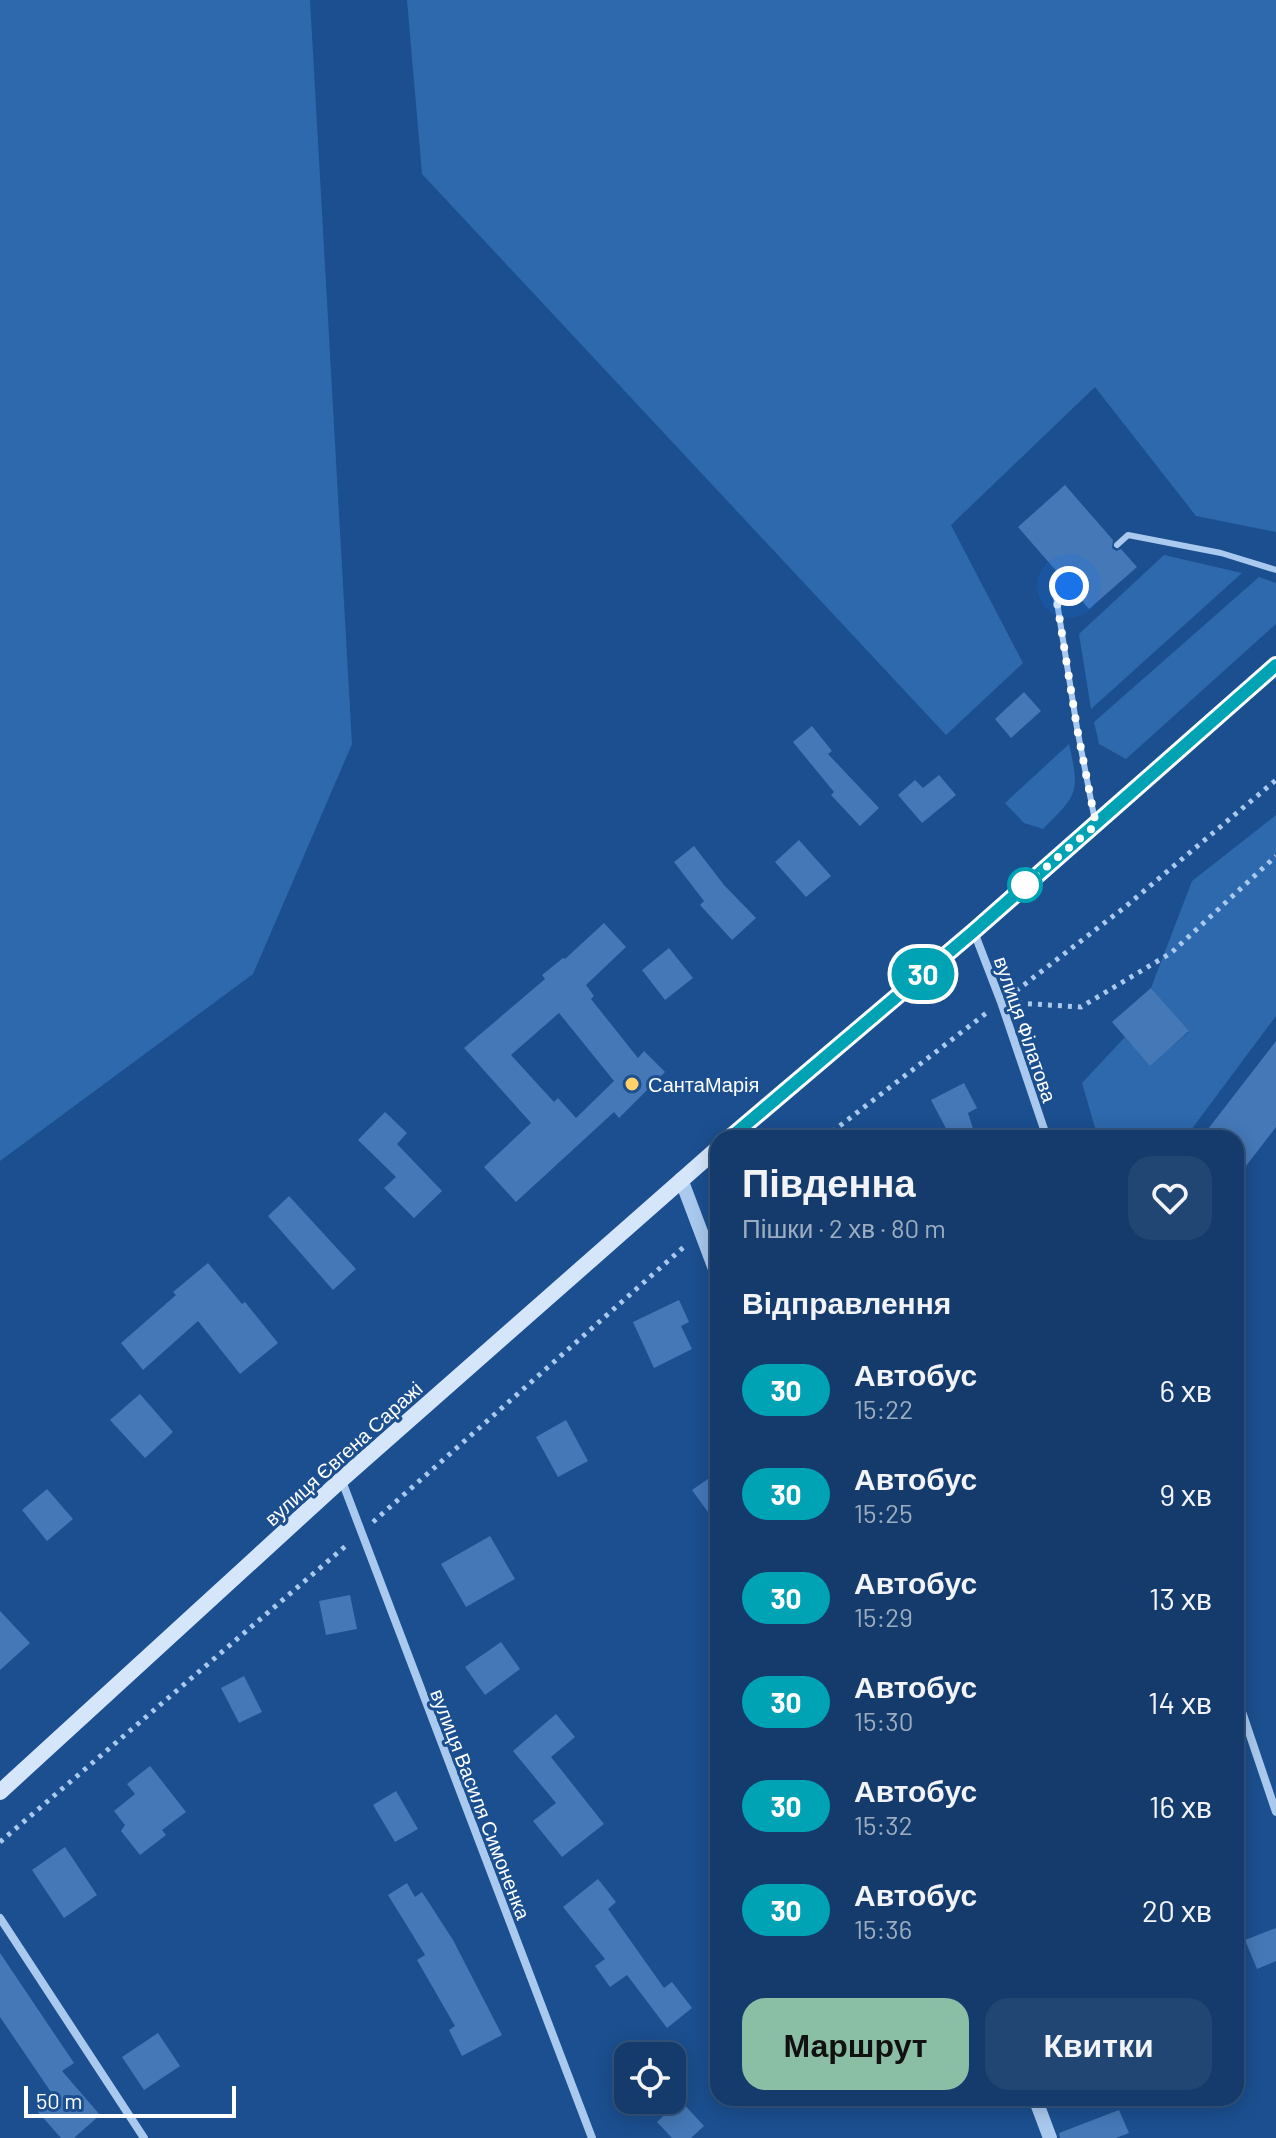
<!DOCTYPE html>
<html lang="uk">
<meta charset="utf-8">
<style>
body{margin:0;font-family:Barlow,sans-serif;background:#214673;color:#f1f3f6;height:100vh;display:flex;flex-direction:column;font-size:30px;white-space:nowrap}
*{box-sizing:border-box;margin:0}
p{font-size:26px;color:#9dadc1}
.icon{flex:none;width:44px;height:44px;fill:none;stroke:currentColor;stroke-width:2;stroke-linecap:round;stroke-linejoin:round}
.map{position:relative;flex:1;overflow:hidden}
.drawer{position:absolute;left:710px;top:1130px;width:534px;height:976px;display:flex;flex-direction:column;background:#143b6b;border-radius:24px;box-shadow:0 4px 20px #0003,0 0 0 2px #33557e}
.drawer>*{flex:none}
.badge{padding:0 16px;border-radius:26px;font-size:28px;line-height:52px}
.controls{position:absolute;left:614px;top:2042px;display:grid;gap:16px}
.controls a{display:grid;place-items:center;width:72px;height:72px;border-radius:16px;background:#143b6b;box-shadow:0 4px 20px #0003,0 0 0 2px #33557e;font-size:40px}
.scale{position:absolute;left:24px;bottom:20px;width:212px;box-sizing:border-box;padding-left:8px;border:4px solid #fff;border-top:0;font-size:22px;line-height:28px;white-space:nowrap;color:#fff;-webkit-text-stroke:6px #1b4f8f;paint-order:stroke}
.you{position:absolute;width:40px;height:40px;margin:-20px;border:6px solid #fff;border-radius:50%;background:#1a73e8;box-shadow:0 0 0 12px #1a73e833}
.map>.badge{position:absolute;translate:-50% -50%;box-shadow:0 0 0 4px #fff}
h2{padding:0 32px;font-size:30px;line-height:72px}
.round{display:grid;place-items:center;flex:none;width:84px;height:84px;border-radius:24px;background:#214673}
.summary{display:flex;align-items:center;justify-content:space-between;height:136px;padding:0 32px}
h1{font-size:38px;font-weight:700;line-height:60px}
.action{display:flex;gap:16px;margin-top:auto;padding:16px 32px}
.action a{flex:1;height:92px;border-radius:24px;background:#8abfa5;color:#111;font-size:32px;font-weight:700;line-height:92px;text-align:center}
.action a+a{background:#214673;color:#f1f3f6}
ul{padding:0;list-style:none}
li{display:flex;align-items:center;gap:24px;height:104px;padding:0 32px}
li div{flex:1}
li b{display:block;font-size:30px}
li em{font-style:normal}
li .badge{min-width:88px;font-weight:700;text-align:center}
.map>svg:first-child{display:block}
.green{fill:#2e69ad}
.building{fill:#4478b7;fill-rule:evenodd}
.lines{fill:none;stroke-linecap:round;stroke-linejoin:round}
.path{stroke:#a9c9ee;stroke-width:5;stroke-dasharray:4 6;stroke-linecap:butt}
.service{stroke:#a9c9ee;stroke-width:6}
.minor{stroke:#a9c9ee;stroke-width:8}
.tertiary{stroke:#a9c9ee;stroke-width:14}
.secondary{stroke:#d6e6fa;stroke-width:16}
.line-casing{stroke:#fff;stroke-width:18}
.line{stroke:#00a3b4;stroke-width:12}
.walk{stroke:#fff;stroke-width:8;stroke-dasharray:0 14.4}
.stop-dot{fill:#fff;stroke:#00a3b4;stroke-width:4}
.poi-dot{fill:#ffd166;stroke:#1b4f8f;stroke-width:3}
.labels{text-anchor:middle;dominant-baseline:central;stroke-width:6;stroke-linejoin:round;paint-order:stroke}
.street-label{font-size:20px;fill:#fff;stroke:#1b4f8f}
.poi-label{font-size:20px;fill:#fff;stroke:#1b4f8f;text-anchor:start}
</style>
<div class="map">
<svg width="1276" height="2138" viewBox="0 0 1276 2138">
<rect width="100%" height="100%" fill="#1b4f8f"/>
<!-- green -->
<g class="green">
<polygon points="0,0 310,0 352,744 253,974 0,1161"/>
<polygon points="407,0 1276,0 1276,532 1196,516 1095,387 951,525 1023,663 946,735 422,174"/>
<polygon points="1164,555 1242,573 1091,709 1079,634"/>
<polygon points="1259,577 1276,583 1276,624 1126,759 1099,744 1094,722"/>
<path d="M1069,744C1080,793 1078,794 1043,829L1024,823L1005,803Z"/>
<polygon points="1276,815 1276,1016 1185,1138 1098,1138 1082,1083 1125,1037 1150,1065 1189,1032 1151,988 1192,881"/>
</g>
<!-- building -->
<g class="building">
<polygon points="1065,485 1113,540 1112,548 1116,551 1121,549 1137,567 1089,609 1073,590 1073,582 1065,581 1018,527"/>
<polygon points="1024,692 1041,711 1011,738 995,719"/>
<polygon points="812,726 832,751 828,754 879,808 860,826 831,795 834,792 793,742"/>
<polygon points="939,775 956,795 922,823 898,795 915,780 923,788"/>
<polygon points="799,840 831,876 806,897 775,862"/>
<polygon points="694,846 724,885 756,918 732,940 700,905 704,901 674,862"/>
<path d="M604,923L626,947L586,985L594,996L591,999L638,1058L644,1051L665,1072L619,1118L614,1112L516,1202L484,1167L531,1123L464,1048L545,979L542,975L563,958L565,959ZM559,1013L614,1081L576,1118L558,1098L554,1102L511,1055Z"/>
<polygon points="669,948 693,978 665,1000 642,970"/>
<polygon points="1151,988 1189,1031 1150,1066 1112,1022"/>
<polygon points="1276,1041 1276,1127 1236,1179 1236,1138 1201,1138"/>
<polygon points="964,1083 977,1108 968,1113 976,1138 951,1138 931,1100"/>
<polygon points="385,1112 407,1133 397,1144 442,1191 414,1218 384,1188 396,1177 358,1140"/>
<polygon points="289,1196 356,1269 333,1290 268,1216"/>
<polygon points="208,1263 242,1304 245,1302 278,1343 240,1374 198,1321 143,1370 121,1343 176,1295 173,1292"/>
<polygon points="679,1300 689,1322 681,1326 692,1349 654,1368 633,1322"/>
<polygon points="140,1394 173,1432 145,1458 110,1420"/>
<polygon points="566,1420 588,1461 558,1477 536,1437"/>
<polygon points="718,1472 718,1526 692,1490"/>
<polygon points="47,1489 73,1519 47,1541 22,1510"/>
<polygon points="490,1536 515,1579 466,1607 441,1564"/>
<polygon points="350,1595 357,1629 326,1635 319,1601"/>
<polygon points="0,1611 30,1643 0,1670"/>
<polygon points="501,1642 520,1669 485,1695 465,1667"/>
<polygon points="244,1676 262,1712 239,1723 221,1688"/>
<polygon points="556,1714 575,1737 551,1757 604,1824 562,1857 533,1821 556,1803 513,1751"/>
<polygon points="150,1766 186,1812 162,1830 166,1835 140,1855 121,1831 125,1825 114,1811 135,1794 127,1784"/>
<polygon points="396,1791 418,1829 395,1842 373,1805"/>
<polygon points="65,1847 97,1895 64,1918 32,1870"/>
<polygon points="598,1879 616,1902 608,1909 664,1988 672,1982 692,2008 667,2028 627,1975 610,1987 595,1966 605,1959 563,1907"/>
<polygon points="407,1883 415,1897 422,1892 453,1940 502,2035 462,2056 449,2030 455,2026 417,1960 425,1955 388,1895"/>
<polygon points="1276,1928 1276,1961 1257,1969 1245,1940"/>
<polygon points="0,1953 74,2063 62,2071 100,2115 74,2138 61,2138 38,2112 55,2098 0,2017"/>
<polygon points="158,2033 180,2066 144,2090 122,2057"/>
<polygon points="680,2100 704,2126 691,2138 672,2138 657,2122"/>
<polygon points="1119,2110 1129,2133 1116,2138 1060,2138 1059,2133"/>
</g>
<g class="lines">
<!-- path -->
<g class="path">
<polyline points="1016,991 1125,907 1276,780"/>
<polyline points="1018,1003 1081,1007 1171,953 1276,856"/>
<polyline points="824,1138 989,1011"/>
<polyline points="373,1522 686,1245"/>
<polyline points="0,1842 348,1544"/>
</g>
<!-- service -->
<g class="service">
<polyline points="1117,545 1128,535 1221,553 1276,570"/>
<polyline points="1069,586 1056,596 1077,728 1095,821"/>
</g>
<!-- minor -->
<g class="minor">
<polyline points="974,932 1001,1002 1047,1138"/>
<polyline points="342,1481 592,2138"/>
<polyline points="1236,1694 1276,1812"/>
<polyline points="0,1918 144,2138"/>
</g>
<!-- tertiary -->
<g class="tertiary">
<polyline points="681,1179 718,1277"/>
<polyline points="1035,2098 1050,2138"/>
</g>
<!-- secondary -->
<g class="secondary">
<polyline points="730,1138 974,931 1276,665"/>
<polyline points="0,1792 341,1480 718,1148"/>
</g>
</g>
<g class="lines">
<defs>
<polyline id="line" points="730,1138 974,931 1276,665"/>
</defs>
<!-- line casing -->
<use href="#line" class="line-casing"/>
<!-- line -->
<use href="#line" class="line"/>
<!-- walk -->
<polyline class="walk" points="1025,885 1096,825 1077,728 1056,596 1069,586"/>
</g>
<!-- markers -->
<circle class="stop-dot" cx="1025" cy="885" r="16"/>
<circle class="poi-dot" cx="632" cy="1084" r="8"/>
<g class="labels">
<!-- street labels -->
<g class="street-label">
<text transform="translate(1026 1029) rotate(71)">вулиця Філатова</text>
<text transform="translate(343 1453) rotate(-42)">вулиця Євгена Саражі</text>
<text transform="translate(481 1804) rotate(69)">вулиця Василя Симоненка</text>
</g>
<!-- poi labels -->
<g class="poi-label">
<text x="648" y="1084">СантаМарія</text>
</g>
</g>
</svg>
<div class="controls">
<a><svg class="icon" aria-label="locate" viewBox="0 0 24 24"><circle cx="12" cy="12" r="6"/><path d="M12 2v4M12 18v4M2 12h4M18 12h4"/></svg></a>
</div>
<div class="scale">50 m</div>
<div class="you" style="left:1069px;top:586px"></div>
<b class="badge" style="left:923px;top:974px;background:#00a3b4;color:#fff">30</b>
<section class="drawer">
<div class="summary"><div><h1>Південна</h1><p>Пішки · 2 хв · 80 m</p></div><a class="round"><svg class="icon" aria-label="heart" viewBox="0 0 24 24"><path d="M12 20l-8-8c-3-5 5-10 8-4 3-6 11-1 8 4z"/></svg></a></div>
<h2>Відправлення</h2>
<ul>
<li><span class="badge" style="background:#00a3b4;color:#fff">30</span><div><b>Автобус</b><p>15:22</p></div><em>6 хв</em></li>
<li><span class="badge" style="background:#00a3b4;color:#fff">30</span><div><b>Автобус</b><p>15:25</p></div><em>9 хв</em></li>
<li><span class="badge" style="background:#00a3b4;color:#fff">30</span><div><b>Автобус</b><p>15:29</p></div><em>13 хв</em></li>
<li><span class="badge" style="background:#00a3b4;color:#fff">30</span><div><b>Автобус</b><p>15:30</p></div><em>14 хв</em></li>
<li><span class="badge" style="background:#00a3b4;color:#fff">30</span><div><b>Автобус</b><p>15:32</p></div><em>16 хв</em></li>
<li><span class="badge" style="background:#00a3b4;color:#fff">30</span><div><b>Автобус</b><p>15:36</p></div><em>20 хв</em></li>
</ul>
<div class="action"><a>Маршрут</a><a>Квитки</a></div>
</section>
</div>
